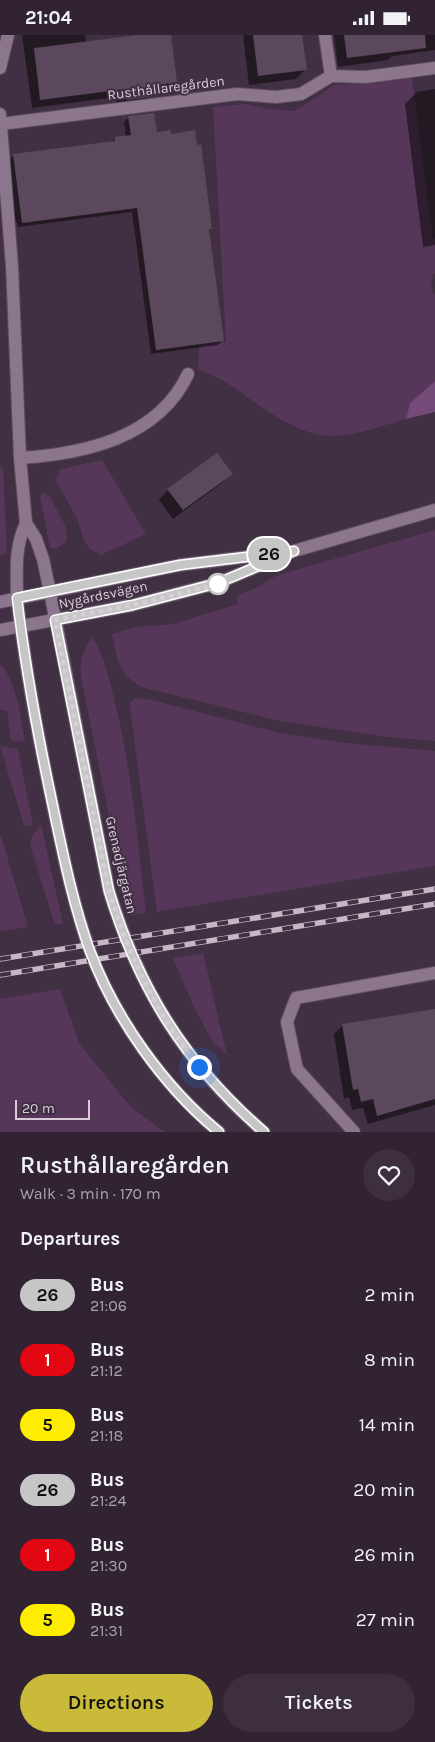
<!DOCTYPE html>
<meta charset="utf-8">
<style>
body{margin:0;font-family:Karla,sans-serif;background:#3d2f3e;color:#f1f3f6;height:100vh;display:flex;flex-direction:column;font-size:19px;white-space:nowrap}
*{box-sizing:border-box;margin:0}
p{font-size:16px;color:#a8a4ac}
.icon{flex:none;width:28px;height:28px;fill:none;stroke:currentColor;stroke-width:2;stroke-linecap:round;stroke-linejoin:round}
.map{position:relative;height:1097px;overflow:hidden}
.drawer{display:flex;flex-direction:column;background:#312332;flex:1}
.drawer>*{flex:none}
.badge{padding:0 10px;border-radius:16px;font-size:18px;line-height:32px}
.scale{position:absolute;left:15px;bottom:12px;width:75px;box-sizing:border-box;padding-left:5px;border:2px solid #d8cdd9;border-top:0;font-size:14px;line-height:18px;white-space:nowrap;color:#d8cdd9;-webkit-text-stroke:4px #412f43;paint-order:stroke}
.you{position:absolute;width:25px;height:25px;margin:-12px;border:4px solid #fff;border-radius:50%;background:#1a73e8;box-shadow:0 0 0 8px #1a73e833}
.map>.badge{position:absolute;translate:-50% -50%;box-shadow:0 0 0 2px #fff}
h2{padding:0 20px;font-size:19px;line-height:45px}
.round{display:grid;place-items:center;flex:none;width:52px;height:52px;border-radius:26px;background:#3d2f3e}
.head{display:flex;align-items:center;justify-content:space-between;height:85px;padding:0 20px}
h1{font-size:24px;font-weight:600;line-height:38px}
.button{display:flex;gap:10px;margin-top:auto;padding:10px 20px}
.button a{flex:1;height:58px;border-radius:30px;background:#caba3a;color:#111;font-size:20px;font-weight:600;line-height:58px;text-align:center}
.button a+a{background:#3d2f3e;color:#f1f3f6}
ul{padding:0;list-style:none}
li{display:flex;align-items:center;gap:15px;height:65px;padding:0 20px}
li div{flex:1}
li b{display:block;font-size:19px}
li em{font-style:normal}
li .badge{min-width:55px;font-weight:700;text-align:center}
.status{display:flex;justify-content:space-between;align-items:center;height:35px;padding:0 25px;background:#312332;direction:ltr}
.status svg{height:14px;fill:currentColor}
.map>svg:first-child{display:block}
.green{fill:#563759}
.forest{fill:#744a79}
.shadow{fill:#0007}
.building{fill:#5b485d}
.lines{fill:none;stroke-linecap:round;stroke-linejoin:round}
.service-casing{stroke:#5c4e5e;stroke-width:14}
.minor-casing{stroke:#5c4e5e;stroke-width:14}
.tertiary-casing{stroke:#5c4e5e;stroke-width:14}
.service{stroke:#8b768d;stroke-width:12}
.minor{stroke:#8b768d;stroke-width:12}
.tertiary{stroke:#8b768d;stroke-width:12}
.rail-casing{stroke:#c4b8c5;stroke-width:5.5}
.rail{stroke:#412f43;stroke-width:4;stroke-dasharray:11;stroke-linecap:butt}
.line-casing{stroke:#fff;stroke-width:11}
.line{stroke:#c6c6c6;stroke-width:8}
.walk{stroke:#d8cdd9;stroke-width:5;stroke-dasharray:0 9}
.stop-dot{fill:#fff;stroke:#c6c6c6;stroke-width:2.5}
.labels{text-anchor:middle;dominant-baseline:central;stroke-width:4;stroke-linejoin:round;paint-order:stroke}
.street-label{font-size:14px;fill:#d8cdd9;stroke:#412f43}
</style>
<div class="status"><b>21:04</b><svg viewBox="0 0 49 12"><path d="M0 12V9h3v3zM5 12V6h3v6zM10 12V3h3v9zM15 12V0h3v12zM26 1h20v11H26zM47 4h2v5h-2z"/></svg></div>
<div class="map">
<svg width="435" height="1097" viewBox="0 0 435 1097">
<rect width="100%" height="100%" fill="#412f43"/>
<!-- green -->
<g class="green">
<path d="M412,43L433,204H435V238L433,239L431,254L435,260V346L410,368L406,384C384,390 359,400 335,401C295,403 255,365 222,345C215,341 206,337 198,334L199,311L226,307L213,72L246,69L268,74L294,76L317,62L334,50L367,49Z"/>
<polygon points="102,425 146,499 101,520 90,514 84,506 77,483 55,445 61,434"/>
<polygon points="0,433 3,433 7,519 0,520"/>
<polygon points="44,458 49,460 65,490 67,502 66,507 56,514 50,513 40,461"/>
<path d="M435,495V706L386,702L280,686L145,653C117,641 118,626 112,599L136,592L173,589L238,569L236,561L258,552L275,541Z"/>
<path d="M93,602C108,631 113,658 120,689C133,751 139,815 146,878L131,880L126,864L81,643C80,627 82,615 93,602Z"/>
<path d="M0,629C18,649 20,680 25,706L16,707L11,705L7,676L0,675Z"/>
<polygon points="136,663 148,664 280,698 348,708 435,716 435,831 157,877 130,673 130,667"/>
<polygon points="0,711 18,714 33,790 24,791"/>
<polygon points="41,789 63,889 55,890 30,810 33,799"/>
<polygon points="0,798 28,892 0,896"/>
<polygon points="203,918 227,1020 212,1006 194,972 173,923"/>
<polygon points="60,954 80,1010 132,1073 165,1097 0,1097 0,964"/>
</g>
<!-- forest -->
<polygon class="forest" points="435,346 435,377 406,384 410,368"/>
<!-- shadow -->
<g class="shadow">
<polygon points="22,0 85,0 86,8 148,0 170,0 176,47 166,56 150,58 150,61 141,70 117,73 116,62 32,73"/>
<polygon points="243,0 301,0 305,35 296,44 249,50"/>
<polygon points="334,0 435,0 435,15 392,21 388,25 338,32"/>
<polygon points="435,54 435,210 423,212 405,69 417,57"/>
<polygon points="129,82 155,98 211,193 208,196 222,306 218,310 151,319 132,177 18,192 17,187 12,188 9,125 13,121 111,107 115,104 126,102 124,87"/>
<polygon points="217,419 231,439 222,448 173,484 159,465 168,455"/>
<polygon points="435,975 435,1070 368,1089 363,1073 352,1075 349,1062 344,1064 334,999 343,990"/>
</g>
<!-- building -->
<g class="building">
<polygon points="138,0 171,0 177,47 150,51 151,62 126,65 125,54 40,65 34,13"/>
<polygon points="253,0 302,0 307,35 258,41"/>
<polygon points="344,0 425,0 426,13 347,23"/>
<polygon points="154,78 157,97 171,95 171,99 195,95 197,110 201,109 212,194 209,194 224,306 156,315 137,173 22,188 13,119 115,106 115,102 131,100 128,81"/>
<polygon points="217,418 233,439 183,475 167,454"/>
<polygon points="435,974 435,1064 377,1081 373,1064 361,1067 358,1054 353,1055 342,989"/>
</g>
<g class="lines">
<defs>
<g id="service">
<polyline points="331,41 366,42 435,33"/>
<path d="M20,423C84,419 158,403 188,339"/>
<polyline points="354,1097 297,1034 287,987 296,963 435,938"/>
</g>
<g id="minor">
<polyline points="0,33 8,0"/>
<polyline points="0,79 12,231 20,423 26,488 36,504 43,524 50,557"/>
<polyline points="1,89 237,59 276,62 301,59 331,41 325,0"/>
<path d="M17,563C17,535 14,514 26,488"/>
</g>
<g id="tertiary">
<path d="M50,557L109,856C139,954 186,1030 264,1097"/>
<path d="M17,563C25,630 37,696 51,762C62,814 72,866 90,916C115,983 164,1052 219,1097"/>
<polyline points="0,567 180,530 279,518"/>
<polyline points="0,595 133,570 218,548 294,516 435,475"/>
</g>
</defs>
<!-- service casing -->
<use href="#service" class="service-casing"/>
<!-- minor casing -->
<use href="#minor" class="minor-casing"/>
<!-- tertiary casing -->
<use href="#tertiary" class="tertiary-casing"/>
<!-- service -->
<use href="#service" class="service"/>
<!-- minor -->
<use href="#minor" class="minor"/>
<!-- tertiary -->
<use href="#tertiary" class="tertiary"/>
<defs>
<g id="rail">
<polyline points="0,924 435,854"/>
<polyline points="0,940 435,869"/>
</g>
</defs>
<!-- rail casing -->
<use href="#rail" class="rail-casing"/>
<!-- rail -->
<use href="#rail" class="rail"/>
</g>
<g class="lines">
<defs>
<path id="line" d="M219,1097C164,1052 115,983 90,916C72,866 62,814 51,762C37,696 25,630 17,563L180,530L294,516L218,548L133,570L55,585L109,856C139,955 186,1029 264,1097"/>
</defs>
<!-- line casing -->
<use href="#line" class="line-casing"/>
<!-- line -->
<use href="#line" class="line"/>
<!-- walk -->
<path class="walk" d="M199,1032C186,1015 173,997 162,979C139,940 122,899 109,856L55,585L133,570L218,549"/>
</g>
<!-- markers -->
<circle class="stop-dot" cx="218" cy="549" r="10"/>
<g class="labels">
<!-- street labels -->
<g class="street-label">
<text transform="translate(166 53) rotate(-7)">Rusthållaregården</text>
<text transform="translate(103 560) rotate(-12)">Nygårdsvägen</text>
<text transform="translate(121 830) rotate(77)">Grenadjärgatan</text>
</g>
</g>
</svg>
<div class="scale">20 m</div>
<div class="you" style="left:199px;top:1032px"></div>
<b class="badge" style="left:269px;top:519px;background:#c6c6c6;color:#111">26</b>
</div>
<section class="drawer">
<div class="head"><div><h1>Rusthållaregården</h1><p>Walk · 3 min · 170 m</p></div><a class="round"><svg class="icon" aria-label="heart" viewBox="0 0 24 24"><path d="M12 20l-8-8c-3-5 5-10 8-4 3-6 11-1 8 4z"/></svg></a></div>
<h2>Departures</h2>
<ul>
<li><span class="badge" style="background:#c6c6c6;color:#111">26</span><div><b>Bus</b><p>21:06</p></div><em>2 min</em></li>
<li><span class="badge" style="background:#e30613;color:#fff">1</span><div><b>Bus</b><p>21:12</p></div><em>8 min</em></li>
<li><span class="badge" style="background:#ffed00;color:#111">5</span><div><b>Bus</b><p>21:18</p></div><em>14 min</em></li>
<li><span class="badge" style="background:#c6c6c6;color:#111">26</span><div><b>Bus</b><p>21:24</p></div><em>20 min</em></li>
<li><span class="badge" style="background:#e30613;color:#fff">1</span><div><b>Bus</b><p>21:30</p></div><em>26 min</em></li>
<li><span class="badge" style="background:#ffed00;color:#111">5</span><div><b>Bus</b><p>21:31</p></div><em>27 min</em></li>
</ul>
<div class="button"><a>Directions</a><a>Tickets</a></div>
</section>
